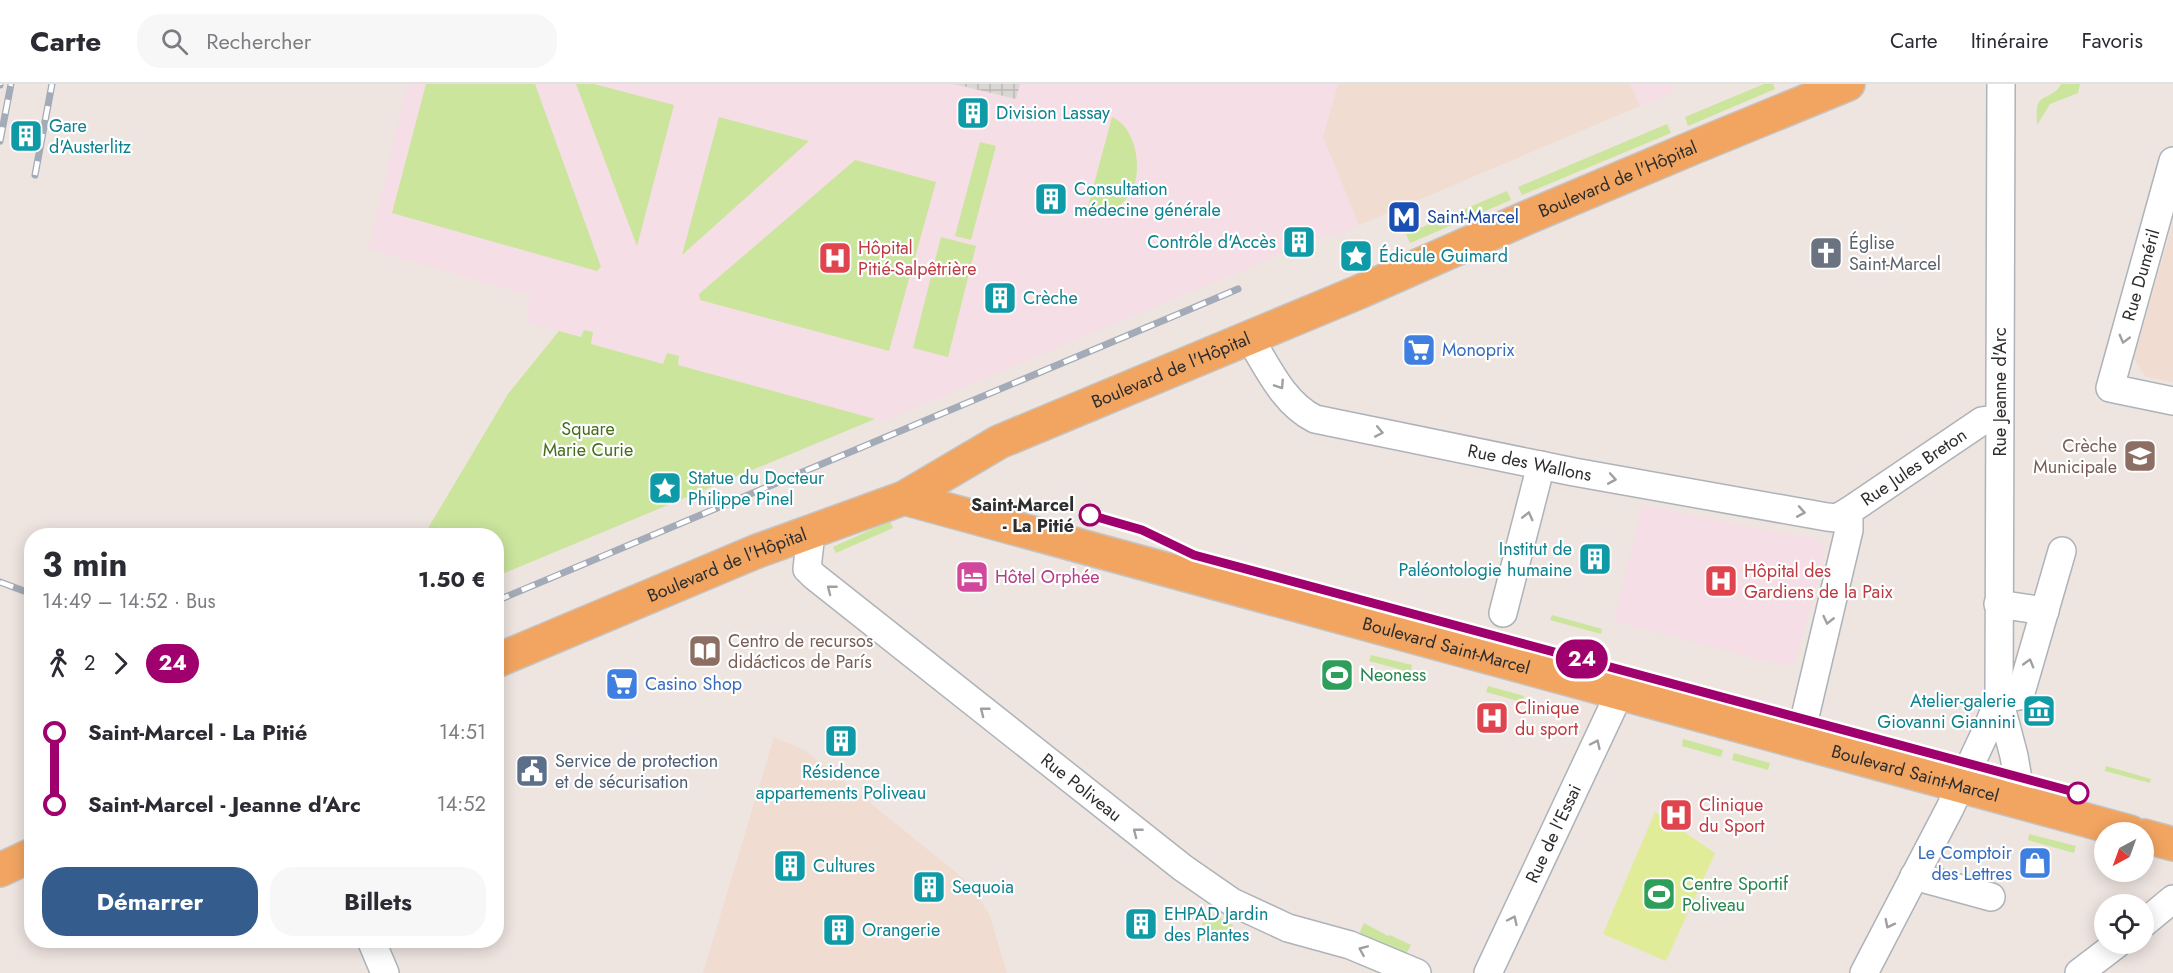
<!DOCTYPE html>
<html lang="fr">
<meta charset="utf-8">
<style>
body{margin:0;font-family:Jost,sans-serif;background:#f7f7f7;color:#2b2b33;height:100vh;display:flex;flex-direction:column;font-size:22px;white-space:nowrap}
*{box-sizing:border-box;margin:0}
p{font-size:20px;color:#7c7c81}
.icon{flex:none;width:33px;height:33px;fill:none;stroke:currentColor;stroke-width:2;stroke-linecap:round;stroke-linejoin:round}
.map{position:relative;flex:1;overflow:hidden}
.panel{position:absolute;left:24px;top:444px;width:480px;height:420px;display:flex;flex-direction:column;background:#fff;border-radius:24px;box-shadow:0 3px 15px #0003}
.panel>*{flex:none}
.badge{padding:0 12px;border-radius:20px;font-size:21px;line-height:39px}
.needle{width:39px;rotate:221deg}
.controls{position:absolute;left:2094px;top:738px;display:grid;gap:12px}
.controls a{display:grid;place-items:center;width:60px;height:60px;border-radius:50%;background:#fff;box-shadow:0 3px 15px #0003;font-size:30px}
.map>.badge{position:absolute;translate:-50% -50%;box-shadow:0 0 0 3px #fff}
.legs{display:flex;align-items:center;gap:9px;height:66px;padding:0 18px;font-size:20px}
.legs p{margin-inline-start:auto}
.head{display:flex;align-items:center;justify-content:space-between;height:102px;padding:0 18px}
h1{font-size:33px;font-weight:700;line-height:45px}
.action{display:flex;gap:12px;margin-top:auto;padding:12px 18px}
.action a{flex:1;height:69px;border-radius:24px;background:#345d8d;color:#fff;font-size:24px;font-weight:700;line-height:69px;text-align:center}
.action a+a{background:#f7f7f7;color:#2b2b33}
ul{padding:0 18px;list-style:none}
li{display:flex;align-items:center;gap:21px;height:72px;font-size:22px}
li i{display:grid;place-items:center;width:9px;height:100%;margin:0 8px;background:currentColor}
li i::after{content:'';width:15px;height:15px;margin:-8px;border:4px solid;border-radius:50%;background:#fff}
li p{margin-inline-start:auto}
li:first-child i{background:linear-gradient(#0000 50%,currentColor 0)}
li:last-child i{background:linear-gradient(currentColor 50%,#0000 0)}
header{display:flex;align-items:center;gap:36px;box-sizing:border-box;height:84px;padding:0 30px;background:#fff;border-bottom:2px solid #e1e1e2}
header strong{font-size:28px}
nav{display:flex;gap:33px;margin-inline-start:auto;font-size:21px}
.search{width:420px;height:54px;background:#f7f7f7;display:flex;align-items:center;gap:15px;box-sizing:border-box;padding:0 21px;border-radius:24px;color:#7c7c81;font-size:22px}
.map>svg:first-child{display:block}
.education{fill:#f0dcd0}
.medical{fill:#f5dee6}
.green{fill:#cbe59d}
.pitch{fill:#e1ec99}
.plaza{fill:url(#plaza-grid)}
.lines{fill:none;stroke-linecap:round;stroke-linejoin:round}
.minor-casing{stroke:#adb3b9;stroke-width:30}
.major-casing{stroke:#c4c4c4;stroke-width:36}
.minor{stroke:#fff;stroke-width:27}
.major{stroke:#f2a561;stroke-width:33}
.rail-casing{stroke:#a2abb7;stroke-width:7}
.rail{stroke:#fff;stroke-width:4.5;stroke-dasharray:14;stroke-linecap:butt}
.oneway{stroke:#a0a0a0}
.line-1-casing{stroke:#fff;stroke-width:14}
.line-1{stroke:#a0006e;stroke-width:9}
.stop-1-dot{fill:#fff;stroke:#a0006e;stroke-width:3}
.labels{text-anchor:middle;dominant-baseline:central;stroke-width:4.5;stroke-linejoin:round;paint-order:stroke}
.culture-label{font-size:18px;fill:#0d838f;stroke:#fff;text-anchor:start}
.street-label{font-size:18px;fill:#2d2d2d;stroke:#fff}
.transit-label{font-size:18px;fill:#164399;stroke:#fff;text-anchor:start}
.worship-label{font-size:18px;fill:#5b616d;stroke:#fff;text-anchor:start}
.health-label{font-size:18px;fill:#be3a42;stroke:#fff;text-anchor:start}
.shop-label{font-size:18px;fill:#366cbe;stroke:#fff;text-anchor:start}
.park-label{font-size:18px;fill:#446d1b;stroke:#fff}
.education-label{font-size:18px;fill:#785e54;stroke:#fff;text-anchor:end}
.stop-label{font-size:18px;font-weight:bold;fill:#2d2d2d;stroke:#fff;text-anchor:end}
.hotel-label{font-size:18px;fill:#b23c85;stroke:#fff;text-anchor:start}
.leisure-label{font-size:18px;fill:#27864d;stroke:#fff;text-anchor:start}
.service-label{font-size:18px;fill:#4e5e75;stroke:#fff;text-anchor:start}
</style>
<header>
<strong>Carte</strong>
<div class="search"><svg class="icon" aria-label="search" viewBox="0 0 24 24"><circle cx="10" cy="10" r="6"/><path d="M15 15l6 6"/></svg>Rechercher</div>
<nav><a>Carte</a><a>Itinéraire</a><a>Favoris</a></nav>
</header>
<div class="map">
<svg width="2173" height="889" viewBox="0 0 2173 889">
<defs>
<pattern id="plaza-grid" width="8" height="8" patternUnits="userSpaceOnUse" patternTransform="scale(1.5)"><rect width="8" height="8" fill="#dad6d3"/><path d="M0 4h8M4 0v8" fill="none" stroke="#bbb8b5"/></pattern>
</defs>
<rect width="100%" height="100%" fill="#eee4e0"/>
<!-- education -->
<g class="education">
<polygon points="1338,0 1630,0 1640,22 1359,141 1323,53"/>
<polygon points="2173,139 2173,298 2146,293 2134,274"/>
<polygon points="774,653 806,667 969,799 989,830 1007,889 703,889"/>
</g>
<!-- medical -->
<g class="medical">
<polygon points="407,0 1338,0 1323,53 1359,141 1331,153 1329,150 881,338 875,335 678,281 679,272 667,269 664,280 590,260 593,248 581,254 526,238 531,211 369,165"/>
<polygon points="1630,0 1671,0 1674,8 1640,22"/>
<polygon points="1642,421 1818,456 1825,468 1796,575 1784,582 1614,537"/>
</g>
<!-- green -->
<g class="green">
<polygon points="426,0 535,0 601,183 597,187 392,129"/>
<polygon points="576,0 594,0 674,21 637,162"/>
<polygon points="1764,0 1773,0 1775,5 1688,42 1685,33"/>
<path d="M2061,0H2080L2078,9L2050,20L2037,41C2037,35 2036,25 2038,20C2042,11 2056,12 2061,0Z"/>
<polygon points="719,33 809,57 682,171"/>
<path d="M1112,33C1136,43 1143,85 1132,107C1127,117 1111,130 1100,132C1096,133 1090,131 1086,130Z"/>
<polygon points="1667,40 1671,49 1522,111 1518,103"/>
<polygon points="980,58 996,62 971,156 955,152"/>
<polygon points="855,76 936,98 889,267 700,216 699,210"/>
<polygon points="1507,107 1511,116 1410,159 1406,150"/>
<polygon points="941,153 976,162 948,273 913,264"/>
<polygon points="584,246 593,248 591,260 663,280 667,269 679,272 678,281 875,335 497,492 496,452 424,451 508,310 559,247 581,253"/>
<polygon points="890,437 893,444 836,469 833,463"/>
<polygon points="1552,531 1602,545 1601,550 1550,536"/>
<polygon points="1371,571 1412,581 1410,588 1369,577"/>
<polygon points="1488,602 1524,612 1522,618 1486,608"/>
<polygon points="1683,655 1723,666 1721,673 1682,662"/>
<polygon points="1734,669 1770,679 1768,686 1732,676"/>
<polygon points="2106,682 2151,695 2150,699 2105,687"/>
<polygon points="2029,750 2076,762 2074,769 2028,756"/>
<polygon points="1210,828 1233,841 1225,855 1202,840"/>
<polygon points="1364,839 1388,852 1390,851 1411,861 1406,870 1363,852 1360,848"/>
</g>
<!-- pitch -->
<polygon class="pitch" points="1655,728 1715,769 1666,877 1603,850"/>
<!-- plaza -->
<polygon class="plaza" points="954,0 1020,0 1016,15"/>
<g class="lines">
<defs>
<g id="minor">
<polyline points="2001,0 1999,615 2014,672 2022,719"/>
<polyline points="2173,77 2110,304 2173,317"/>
<path id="s1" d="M1249,253C1267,282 1283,319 1315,335L1574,388L1827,433L1837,434L1849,427"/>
<path id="s2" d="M811,448L807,485L814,492L1183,784L1232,818L1288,844L1350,861L1417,889"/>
<polyline points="1998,520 2045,527"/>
<polyline points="1503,529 1541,381"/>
<polyline points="1999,615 2020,612 2062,467"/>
<path id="s3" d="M1799,658L1849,446V427L1982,337L1999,335"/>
<polyline points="1914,792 1991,813"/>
<polyline points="2144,839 2173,815"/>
<polyline points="371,856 385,889"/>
<path id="s4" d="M1488,889L1620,608"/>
<polyline points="1864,889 1950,724 1987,645 1999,615"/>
<polyline points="2079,889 2117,860"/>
</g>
<g id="major">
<path id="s5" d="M904,414L2130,748"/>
<path id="s6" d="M496,577L755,468L904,414L999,358L1359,208L1526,134L1692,64L1848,0"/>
<polyline points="2144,752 2173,760"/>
<polyline points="0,786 32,771"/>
</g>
</defs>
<!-- minor casing -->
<use href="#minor" class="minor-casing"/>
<!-- major casing -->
<use href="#major" class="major-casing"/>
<!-- minor -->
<use href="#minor" class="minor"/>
<!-- major -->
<use href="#major" class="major"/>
<defs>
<g id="rail">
<polyline points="0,1 0,0"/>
<polyline points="0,57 11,0"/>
<polyline points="35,91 52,0"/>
<polyline points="0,498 32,510"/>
<polyline points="496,517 1238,205"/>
</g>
</defs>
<!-- rail casing -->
<use href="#rail" class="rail-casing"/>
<!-- rail -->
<use href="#rail" class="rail"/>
</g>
<!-- one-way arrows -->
<defs><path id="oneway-chevron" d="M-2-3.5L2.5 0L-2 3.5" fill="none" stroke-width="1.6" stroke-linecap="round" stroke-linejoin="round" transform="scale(1.5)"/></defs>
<g class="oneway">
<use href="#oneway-chevron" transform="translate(2124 255) rotate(105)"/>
<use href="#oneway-chevron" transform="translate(1280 301) rotate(57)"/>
<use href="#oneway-chevron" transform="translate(1379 348) rotate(11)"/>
<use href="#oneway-chevron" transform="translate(1612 395) rotate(10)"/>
<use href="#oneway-chevron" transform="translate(1801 428) rotate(10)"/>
<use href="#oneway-chevron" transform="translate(1528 432) rotate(-76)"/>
<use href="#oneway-chevron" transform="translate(831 505) rotate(-142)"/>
<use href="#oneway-chevron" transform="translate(1828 536) rotate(103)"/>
<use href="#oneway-chevron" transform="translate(2029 579) rotate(-74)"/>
<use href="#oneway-chevron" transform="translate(984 627) rotate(-142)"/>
<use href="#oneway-chevron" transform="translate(1596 660) rotate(-65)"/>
<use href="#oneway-chevron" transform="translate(1137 748) rotate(-142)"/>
<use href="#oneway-chevron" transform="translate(1513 836) rotate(-65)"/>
<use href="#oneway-chevron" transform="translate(1889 840) rotate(117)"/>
<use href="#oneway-chevron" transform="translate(1363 866) rotate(-157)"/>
</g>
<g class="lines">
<defs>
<polyline id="line-1" points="1090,431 1142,446 1194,471 2078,709"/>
</defs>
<!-- line-1 casing -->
<use href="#line-1" class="line-1-casing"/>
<!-- line-1 -->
<use href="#line-1" class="line-1"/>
</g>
<!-- icons -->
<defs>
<symbol id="building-square" viewBox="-11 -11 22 22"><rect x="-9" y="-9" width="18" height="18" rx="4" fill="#0f9aa8" stroke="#fff"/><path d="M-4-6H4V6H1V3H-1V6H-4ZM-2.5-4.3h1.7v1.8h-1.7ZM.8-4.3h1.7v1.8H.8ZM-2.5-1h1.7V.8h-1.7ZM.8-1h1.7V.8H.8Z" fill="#fff"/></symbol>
<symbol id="metro-square" viewBox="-11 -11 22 22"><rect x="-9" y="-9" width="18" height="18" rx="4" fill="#1a4fb4" stroke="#fff"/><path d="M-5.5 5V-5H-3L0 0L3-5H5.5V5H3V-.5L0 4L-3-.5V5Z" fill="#fff"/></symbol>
<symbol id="church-square" viewBox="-11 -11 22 22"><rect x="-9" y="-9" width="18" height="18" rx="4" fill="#6b7280" stroke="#fff"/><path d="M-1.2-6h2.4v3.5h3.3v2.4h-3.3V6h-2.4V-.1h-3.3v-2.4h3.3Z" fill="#fff"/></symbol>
<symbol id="sight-square" viewBox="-11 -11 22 22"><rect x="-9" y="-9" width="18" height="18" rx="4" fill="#0f9aa8" stroke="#fff"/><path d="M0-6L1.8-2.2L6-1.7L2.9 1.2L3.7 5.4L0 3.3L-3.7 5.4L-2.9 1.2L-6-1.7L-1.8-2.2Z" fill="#fff"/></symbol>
<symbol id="hospital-square" viewBox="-11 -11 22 22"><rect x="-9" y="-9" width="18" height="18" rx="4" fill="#e0444e" stroke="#fff"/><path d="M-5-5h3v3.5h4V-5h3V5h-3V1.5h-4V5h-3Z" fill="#fff"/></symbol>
<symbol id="supermarket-square" viewBox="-11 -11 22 22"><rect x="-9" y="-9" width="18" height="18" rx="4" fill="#3f7fe0" stroke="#fff"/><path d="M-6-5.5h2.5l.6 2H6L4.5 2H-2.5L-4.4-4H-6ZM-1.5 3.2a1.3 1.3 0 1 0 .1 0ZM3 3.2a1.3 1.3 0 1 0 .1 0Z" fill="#fff"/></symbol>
<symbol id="school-square" viewBox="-11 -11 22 22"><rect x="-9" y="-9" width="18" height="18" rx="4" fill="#8d6e63" stroke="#fff"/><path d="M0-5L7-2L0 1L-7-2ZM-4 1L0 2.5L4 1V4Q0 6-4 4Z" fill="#fff"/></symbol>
<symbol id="hotel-square" viewBox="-11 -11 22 22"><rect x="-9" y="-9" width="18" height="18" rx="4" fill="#d1479c" stroke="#fff"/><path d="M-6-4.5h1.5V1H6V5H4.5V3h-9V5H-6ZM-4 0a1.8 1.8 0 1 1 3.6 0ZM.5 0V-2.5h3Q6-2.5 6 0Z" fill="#fff"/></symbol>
<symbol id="library-square" viewBox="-11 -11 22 22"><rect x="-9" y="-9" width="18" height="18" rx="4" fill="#8d6e63" stroke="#fff"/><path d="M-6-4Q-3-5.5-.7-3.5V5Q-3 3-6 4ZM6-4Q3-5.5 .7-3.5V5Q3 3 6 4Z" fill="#fff"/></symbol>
<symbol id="stadium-square" viewBox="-11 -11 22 22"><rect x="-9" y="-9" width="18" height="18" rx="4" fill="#2e9e5b" stroke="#fff"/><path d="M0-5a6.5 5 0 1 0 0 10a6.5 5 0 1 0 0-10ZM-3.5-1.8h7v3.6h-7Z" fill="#fff"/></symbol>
<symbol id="museum-square" viewBox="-11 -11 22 22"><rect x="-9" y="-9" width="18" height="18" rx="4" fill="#0f9aa8" stroke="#fff"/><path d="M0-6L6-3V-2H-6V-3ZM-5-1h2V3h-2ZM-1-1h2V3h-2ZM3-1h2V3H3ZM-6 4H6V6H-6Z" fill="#fff"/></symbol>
<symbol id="civic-square" viewBox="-11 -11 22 22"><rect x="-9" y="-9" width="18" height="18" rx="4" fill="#5c6f8a" stroke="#fff"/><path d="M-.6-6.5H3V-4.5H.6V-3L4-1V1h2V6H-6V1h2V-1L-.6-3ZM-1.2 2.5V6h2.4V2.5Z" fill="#fff"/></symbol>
<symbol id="shop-square" viewBox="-11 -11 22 22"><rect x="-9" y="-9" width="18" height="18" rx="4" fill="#3f7fe0" stroke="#fff"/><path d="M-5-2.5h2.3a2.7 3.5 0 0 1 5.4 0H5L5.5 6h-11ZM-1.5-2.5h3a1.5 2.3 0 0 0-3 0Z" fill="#fff"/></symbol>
</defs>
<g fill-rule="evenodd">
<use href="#building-square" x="954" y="10" width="38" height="38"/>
<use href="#building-square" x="7" y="33" width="38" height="38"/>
<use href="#building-square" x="1032" y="96" width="38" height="38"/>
<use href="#metro-square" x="1385" y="114" width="38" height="38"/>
<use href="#building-square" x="1280" y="139" width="38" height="38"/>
<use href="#church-square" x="1807" y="150" width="38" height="38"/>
<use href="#sight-square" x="1337" y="153" width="38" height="38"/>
<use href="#hospital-square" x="816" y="155" width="38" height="38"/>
<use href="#building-square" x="981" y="195" width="38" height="38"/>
<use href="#supermarket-square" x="1400" y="247" width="38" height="38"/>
<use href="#school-square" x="2121" y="353" width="38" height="38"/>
<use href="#sight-square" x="646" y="385" width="38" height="38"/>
<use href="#building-square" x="1576" y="456" width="38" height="38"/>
<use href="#hotel-square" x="953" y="474" width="38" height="38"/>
<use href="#hospital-square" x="1702" y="478" width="38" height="38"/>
<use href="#library-square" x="686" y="548" width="38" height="38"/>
<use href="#stadium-square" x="1318" y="572" width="38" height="38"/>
<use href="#supermarket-square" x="603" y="581" width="38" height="38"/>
<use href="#museum-square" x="2020" y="608" width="38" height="38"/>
<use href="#hospital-square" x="1473" y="615" width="38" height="38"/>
<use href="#building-square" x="822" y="638" width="38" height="38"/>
<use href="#civic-square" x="513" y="668" width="38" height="38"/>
<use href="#hospital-square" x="1657" y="712" width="38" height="38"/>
<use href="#shop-square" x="2016" y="760" width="38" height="38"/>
<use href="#building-square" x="771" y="763" width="38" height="38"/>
<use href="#building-square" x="910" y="784" width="38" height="38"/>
<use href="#stadium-square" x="1640" y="791" width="38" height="38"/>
<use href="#building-square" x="1122" y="821" width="38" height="38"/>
<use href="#building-square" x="820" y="827" width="38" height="38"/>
</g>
<!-- markers -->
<g class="stop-1-dot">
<circle cx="1090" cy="431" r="10"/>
<circle cx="2078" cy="709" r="10"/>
</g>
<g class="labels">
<!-- culture labels -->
<g class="culture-label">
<text x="996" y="29">Division Lassay</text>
<text x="49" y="42">Gare<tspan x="49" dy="21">d'Austerlitz</tspan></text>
<text x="1074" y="105">Consultation<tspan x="1074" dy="21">médecine générale</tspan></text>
<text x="1276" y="158" text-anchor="end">Contrôle d'Accès</text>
<text x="1379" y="172">Édicule Guimard</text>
<text x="1023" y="214">Crèche</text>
<text x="688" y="394">Statue du Docteur<tspan x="688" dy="21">Philippe Pinel</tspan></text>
<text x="1572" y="465" text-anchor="end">Institut de<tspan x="1572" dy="21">Paléontologie humaine</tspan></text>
<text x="2016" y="617" text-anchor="end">Atelier-galerie<tspan x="2016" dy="21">Giovanni Giannini</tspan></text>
<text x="841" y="688" text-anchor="middle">Résidence<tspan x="841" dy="21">appartements Poliveau</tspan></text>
<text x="813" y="782">Cultures</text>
<text x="952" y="803">Sequoia</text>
<text x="1164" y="830">EHPAD Jardin<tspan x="1164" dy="21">des Plantes</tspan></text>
<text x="862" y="846">Orangerie</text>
</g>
<!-- street labels -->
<g class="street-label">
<text stroke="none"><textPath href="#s6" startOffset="1222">Boulevard de l'Hôpital</textPath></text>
<text transform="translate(2141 191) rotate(-74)">Rue Duméril</text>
<text stroke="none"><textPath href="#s6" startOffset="736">Boulevard de l'Hôpital</textPath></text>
<text transform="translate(2000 308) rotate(-90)">Rue Jeanne d'Arc</text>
<text stroke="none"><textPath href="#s1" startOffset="326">Rue des Wallons</textPath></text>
<text stroke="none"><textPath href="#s3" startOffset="315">Rue Jules Breton</textPath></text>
<text stroke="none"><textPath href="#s6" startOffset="250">Boulevard de l'Hôpital</textPath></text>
<text stroke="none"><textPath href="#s5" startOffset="562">Boulevard Saint-Marcel</textPath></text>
<text stroke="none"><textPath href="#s5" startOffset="1048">Boulevard Saint-Marcel</textPath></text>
<text stroke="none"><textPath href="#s2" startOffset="388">Rue Poliveau</textPath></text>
<text stroke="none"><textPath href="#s4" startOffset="154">Rue de l'Essai</textPath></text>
</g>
<!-- transit labels -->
<g class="transit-label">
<text x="1427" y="133">Saint-Marcel</text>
</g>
<!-- worship labels -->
<g class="worship-label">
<text x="1849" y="159">Église<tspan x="1849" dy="21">Saint-Marcel</tspan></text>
</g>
<!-- health labels -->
<g class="health-label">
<text x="858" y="164">Hôpital<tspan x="858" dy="21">Pitié-Salpêtrière</tspan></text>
<text x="1744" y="487">Hôpital des<tspan x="1744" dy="21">Gardiens de la Paix</tspan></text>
<text x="1515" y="624">Clinique<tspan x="1515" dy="21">du sport</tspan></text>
<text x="1699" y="721">Clinique<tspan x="1699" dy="21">du Sport</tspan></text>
</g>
<!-- shop labels -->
<g class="shop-label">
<text x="1442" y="266">Monoprix</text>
<text x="645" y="600">Casino Shop</text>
<text x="2012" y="769" text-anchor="end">Le Comptoir<tspan x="2012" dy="21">des Lettres</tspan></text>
</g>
<!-- park labels -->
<g class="park-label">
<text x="588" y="345">Square<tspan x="588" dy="21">Marie Curie</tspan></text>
</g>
<!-- education labels -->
<g class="education-label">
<text x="2117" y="362">Crèche<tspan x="2117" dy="21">Municipale</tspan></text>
<text x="728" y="557" text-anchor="start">Centro de recursos<tspan x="728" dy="21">didácticos de París</tspan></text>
</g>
<!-- stop labels -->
<g class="stop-label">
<text x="1074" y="421">Saint-Marcel<tspan x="1074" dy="21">- La Pitié</tspan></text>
</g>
<!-- hotel labels -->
<g class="hotel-label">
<text x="995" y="493">Hôtel Orphée</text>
</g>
<!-- leisure labels -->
<g class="leisure-label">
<text x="1360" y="591">Neoness</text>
<text x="1682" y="800">Centre Sportif<tspan x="1682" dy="21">Poliveau</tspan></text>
</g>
<!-- service labels -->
<g class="service-label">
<text x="555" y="677">Service de protection<tspan x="555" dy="21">et de sécurisation</tspan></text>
</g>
</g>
</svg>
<div class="controls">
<a><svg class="needle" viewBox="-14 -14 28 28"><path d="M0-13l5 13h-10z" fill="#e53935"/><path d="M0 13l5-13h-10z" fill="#7c7c81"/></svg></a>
<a><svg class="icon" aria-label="locate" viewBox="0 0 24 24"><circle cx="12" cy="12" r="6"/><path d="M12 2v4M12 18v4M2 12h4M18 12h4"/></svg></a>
</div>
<b class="badge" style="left:1582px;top:575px;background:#a0006e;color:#fff">24</b>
<section class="panel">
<div class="head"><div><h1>3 min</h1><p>14:49 – 14:52 · Bus</p></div><b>1.50 €</b></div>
<div class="legs"><svg class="icon" aria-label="walk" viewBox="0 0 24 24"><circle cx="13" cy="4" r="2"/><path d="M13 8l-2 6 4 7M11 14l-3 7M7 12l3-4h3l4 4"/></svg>2<svg class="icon" aria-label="forward" viewBox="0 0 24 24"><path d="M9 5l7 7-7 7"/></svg><b class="badge" style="background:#a0006e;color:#fff">24</b></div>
<ul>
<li><i style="color:#a0006e"></i><b>Saint-Marcel - La Pitié</b><p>14:51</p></li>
<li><i style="color:#a0006e"></i><b>Saint-Marcel - Jeanne d'Arc</b><p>14:52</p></li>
</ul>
<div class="action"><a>Démarrer</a><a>Billets</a></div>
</section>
</div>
